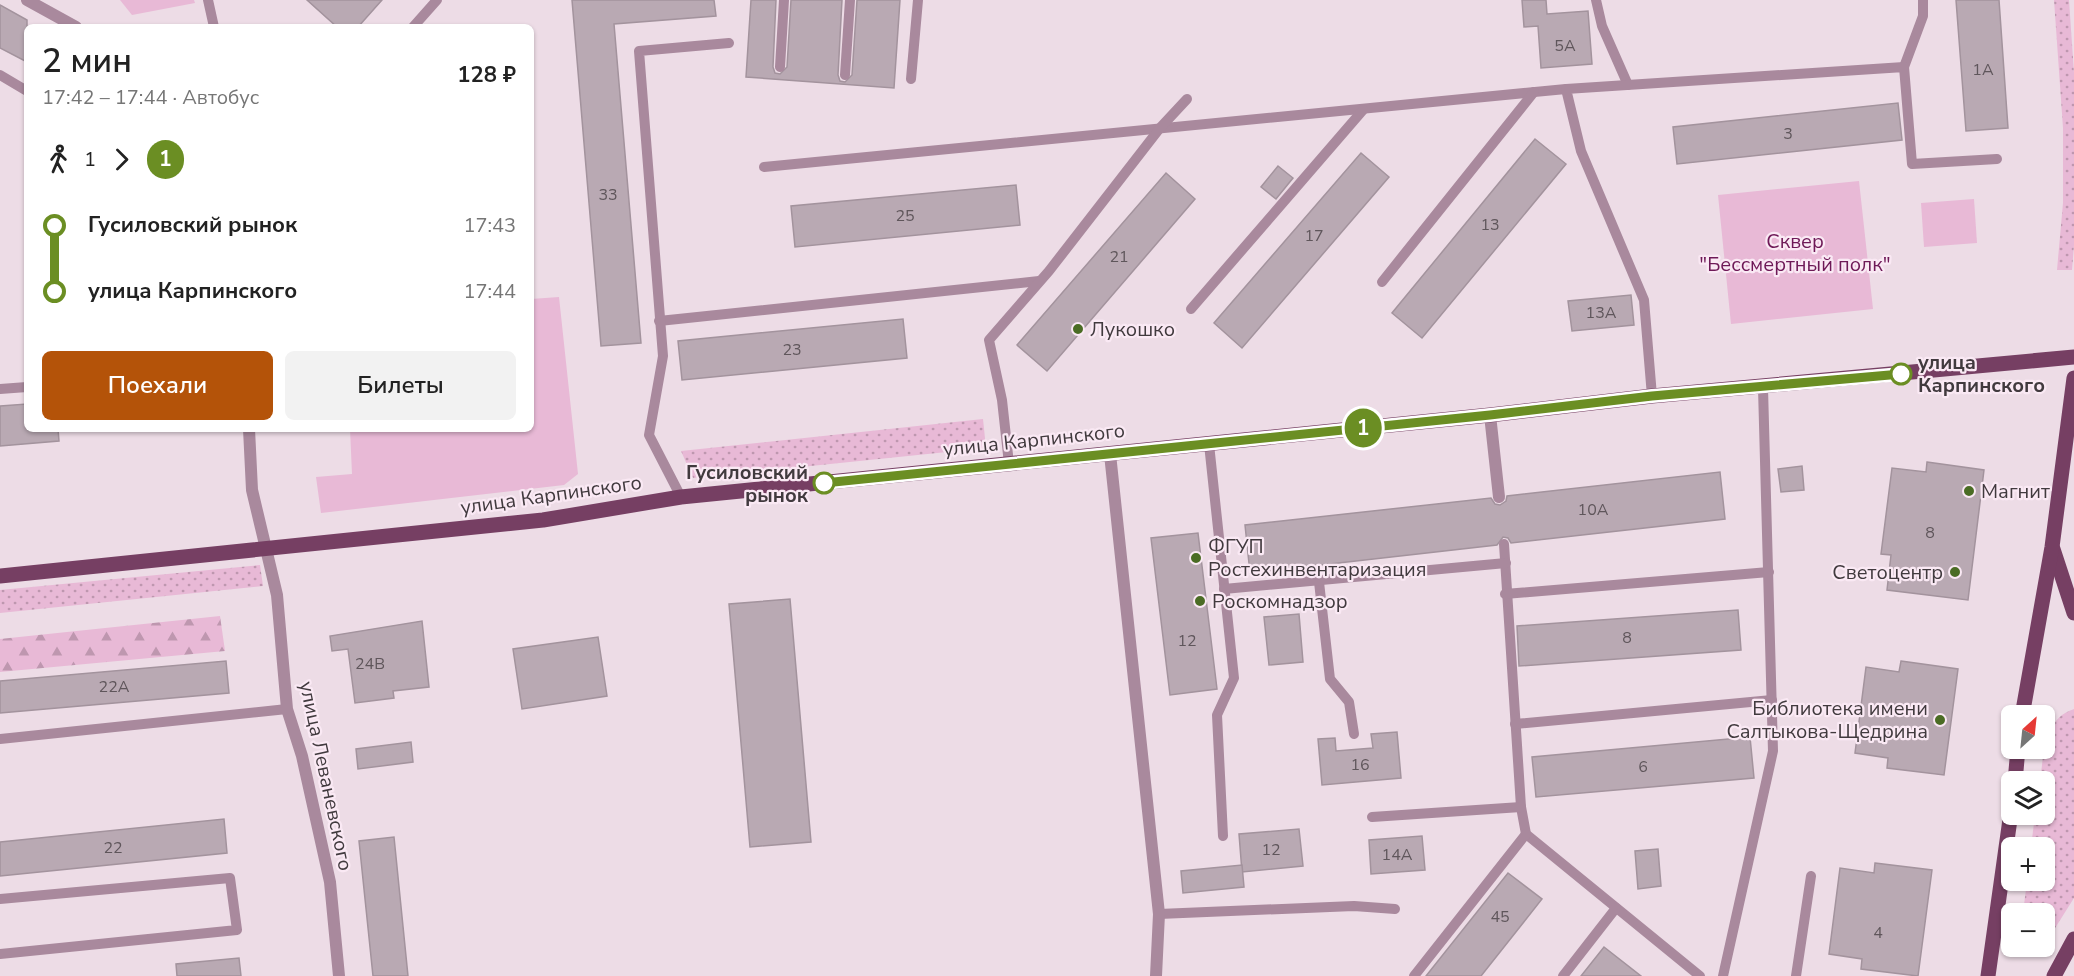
<!DOCTYPE html>
<html lang="ru">
<meta charset="utf-8">
<style>
body{margin:0;font-family:"Nunito Sans",sans-serif;background:#f2f2f2;color:#222;height:100vh;display:flex;flex-direction:column;font-size:22px;white-space:nowrap}
*{box-sizing:border-box;margin:0}
p{font-size:20px;color:#767676}
.icon{flex:none;width:33px;height:33px;fill:none;stroke:currentColor;stroke-width:2;stroke-linecap:round;stroke-linejoin:round}
.map{position:relative;flex:1;overflow:hidden}
.panel{position:absolute;left:24px;top:24px;width:510px;height:408px;display:flex;flex-direction:column;background:#fff;border-radius:9px;box-shadow:0 2px 4px #0004}
.panel>*{flex:none}
.badge{padding:0 12px;border-radius:20px;font-size:21px;line-height:39px}
.needle{width:39px;rotate:27deg}
.buttons{position:absolute;left:2001px;top:705px;display:grid;gap:12px}
.buttons a{display:grid;place-items:center;width:54px;height:54px;border-radius:9px;background:#fff;box-shadow:0 2px 4px #0004;font-size:30px}
.map>.badge{position:absolute;translate:-50% -50%;box-shadow:0 0 0 3px #fff}
.legs{display:flex;align-items:center;gap:9px;height:66px;padding:0 18px;font-size:20px}
.legs p{margin-inline-start:auto}
.headline{display:flex;align-items:center;justify-content:space-between;height:102px;padding:0 18px}
h1{font-size:33px;font-weight:600;line-height:45px}
.button{display:flex;gap:12px;margin-top:auto;padding:12px 18px}
.button a{flex:1;height:69px;border-radius:9px;background:#b45309;color:#fff;font-size:24px;font-weight:600;line-height:69px;text-align:center}
.button a+a{background:#f2f2f2;color:#222}
ul{padding:0 18px;list-style:none}
li{display:flex;align-items:center;gap:21px;height:66px;font-size:22px}
li i{display:grid;place-items:center;width:9px;height:100%;margin:0 8px;background:currentColor}
li i::after{content:'';width:15px;height:15px;margin:-8px;border:4px solid;border-radius:50%;background:#fff}
li p{margin-inline-start:auto}
li:first-child i{background:linear-gradient(#0000 50%,currentColor 0)}
li:last-child i{background:linear-gradient(currentColor 50%,#0000 0)}
.map>svg:first-child{display:block}
.grass{fill:url(#grass-dots)}
.forest{fill:url(#forest-firs)}
.green{fill:#e8b9d6}
.building{fill:#b9a9b3;stroke:#a3939d;stroke-width:1.5}
.lines{fill:none;stroke-linecap:round;stroke-linejoin:round}
.service{stroke:#a9899d;stroke-width:10}
.minor{stroke:#a9899d;stroke-width:12}
.primary{stroke:#763f63;stroke-width:15}
.line-1-casing{stroke:#fff;stroke-width:14}
.line-1{stroke:#6b8e23;stroke-width:9}
.poi-dot{fill:#4a6c24;stroke:#fae9f4;stroke-width:2}
.stop-1-dot{fill:#fff;stroke:#6b8e23;stroke-width:3}
.labels{text-anchor:middle;dominant-baseline:central;stroke-width:4.5;stroke-linejoin:round;paint-order:stroke}
.number-label{font-size:16px;fill:#5f565b}
.park-label{font-size:20px;fill:#6e1957;stroke:#fae9f4}
.poi-label{font-size:20px;fill:#413a3e;stroke:#fae9f4;text-anchor:start}
.stop-label{font-size:20px;font-weight:bold;fill:#413a3e;stroke:#fae9f4;text-anchor:start}
.street-label{font-size:20px;fill:#413a3e;stroke:#fae9f4}
</style>
<div class="map">
<svg width="2074" height="976" viewBox="0 0 2074 976">
<defs>
<pattern id="grass-dots" width="8" height="8" patternUnits="userSpaceOnUse" patternTransform="scale(1.5)"><rect width="8" height="8" fill="#e8b9d6"/><path d="M2 2h.1M6 6h.1" fill="none" stroke="#be97af" stroke-width="1.8" stroke-linecap="round"/></pattern>
<pattern id="forest-firs" width="22" height="20" patternUnits="userSpaceOnUse" patternTransform="scale(1.5)"><rect width="22" height="20" fill="#e8b9d6"/><path d="M5 1l3.5 6h-7zM16 11l3.5 6h-7z" fill="#be97af"/></pattern>
</defs>
<rect width="100%" height="100%" fill="#eddce6"/>
<!-- grass -->
<g class="grass">
<polygon points="2054,0 2069,0 2074,73 2074,245 2072,270 2057,270 2063,203 2063,128"/>
<polygon points="983,419 986,448 693,478 681,451"/>
<polygon points="260,565 263,586 0,613 0,590"/>
<path d="M2074,709V898L2045,944L2044,914L2023,913L2027,881L2044,880V848L2031,847L2035,815L2044,814V782L2040,781C2044,754 2043,719 2074,709Z"/>
<polygon points="2020,947 2020,946 2043,947 2031,955 2024,953"/>
</g>
<!-- forest -->
<polygon class="forest" points="220,616 225,651 0,672 0,639"/>
<!-- green -->
<g class="green">
<polygon points="120,0 194,0 195,3 132,15"/>
<polygon points="1859,181 1873,309 1731,324 1718,195"/>
<polygon points="1974,199 1977,243 1924,247 1921,203"/>
<polygon points="559,297 578,474 564,485 321,513 316,477 352,474 350,429 531,429 531,299"/>
</g>
<!-- building -->
<g class="building">
<polygon points="307,0 382,0 358,27 337,27"/>
<polygon points="572,0 714,0 716,16 614,24 641,343 601,346"/>
<polygon points="751,0 776,0 773,67 775,73 780,74 787,67 791,0 842,0 838,75 840,81 845,82 852,75 857,0 900,0 894,88 746,77"/>
<polygon points="1522,0 1546,0 1547,14 1588,11 1592,64 1541,68 1538,26 1524,27"/>
<polygon points="1956,0 1999,0 2008,128 1966,131"/>
<polygon points="0,5 27,20 27,62 0,48"/>
<polygon points="1898,103 1902,140 1677,164 1673,127"/>
<polygon points="1535,139 1566,164 1422,338 1392,313"/>
<polygon points="1361,153 1389,177 1242,348 1214,323"/>
<polygon points="1278,166 1293,178 1276,199 1261,187"/>
<polygon points="1166,173 1195,199 1047,371 1017,345"/>
<polygon points="1016,185 1020,225 795,247 791,206"/>
<polygon points="1631,295 1634,325 1572,331 1568,301"/>
<polygon points="903,319 907,358 682,380 678,341"/>
<polygon points="27,404 27,429 58,429 59,441 0,446 0,406"/>
<polygon points="1927,462 1984,470 1968,600 1887,590 1891,555 1881,554 1892,468 1926,472"/>
<polygon points="1802,466 1804,490 1781,492 1778,469"/>
<polygon points="1720,472 1725,519 1511,543 1508,538 1503,537 1497,545 1250,573 1245,525 1491,498 1495,504 1500,505 1506,501 1507,496"/>
<polygon points="1198,533 1217,689 1170,695 1151,538"/>
<polygon points="790,599 811,842 750,847 729,604"/>
<polygon points="1738,610 1741,650 1519,666 1517,626"/>
<polygon points="1299,614 1303,662 1269,665 1264,617"/>
<polygon points="422,621 429,687 393,691 394,698 355,703 348,649 332,651 330,636"/>
<polygon points="598,637 607,696 522,709 513,649"/>
<polygon points="226,661 229,693 0,713 0,681"/>
<polygon points="1901,661 1958,669 1944,775 1887,768 1888,758 1855,753 1866,667 1899,672"/>
<polygon points="1397,732 1401,778 1322,785 1318,739 1335,738 1336,751 1373,748 1371,734"/>
<polygon points="1750,737 1754,778 1536,797 1532,757"/>
<polygon points="411,742 413,762 358,769 356,749"/>
<polygon points="224,819 227,853 0,876 0,842"/>
<polygon points="1299,829 1303,866 1242,872 1239,834"/>
<polygon points="1422,836 1425,870 1371,874 1369,840"/>
<polygon points="394,837 408,976 373,976 359,841"/>
<polygon points="1658,849 1661,886 1638,889 1635,851"/>
<polygon points="1875,863 1932,870 1918,976 1861,969 1862,959 1829,954 1840,868 1874,873"/>
<polygon points="1242,865 1244,887 1183,893 1181,871"/>
<polygon points="1508,873 1542,899 1481,976 1426,976"/>
<polygon points="1604,947 1641,976 1581,976"/>
<polygon points="239,958 241,976 177,976 176,964"/>
</g>
<g class="lines">
<!-- service -->
<g class="service">
<polyline points="208,0 214,27"/>
<polyline points="1596,0 1602,26 1628,85"/>
<polyline points="413,27 437,0"/>
<polyline points="780,67 784,0"/>
<polyline points="1904,67 1923,16 1923,0"/>
<polyline points="0,75 27,91"/>
<polyline points="845,75 850,0"/>
<polyline points="911,79 918,0"/>
<polyline points="764,167 1566,89"/>
<polyline points="1382,282 1534,92"/>
<polyline points="1191,309 1363,110"/>
<polyline points="659,321 1039,281"/>
<polyline points="0,389 27,387"/>
<polyline points="1652,396 1644,300 1581,151 1566,89 1904,67 1912,164 1997,159"/>
<polyline points="1209,444 1234,678 1217,715 1223,836"/>
<polyline points="1009,464 1002,400 989,340 1049,271 1160,128 1187,99"/>
<polyline points="681,497 649,435 663,356 639,51 729,43"/>
<polyline points="1504,544 1521,807 1526,834 1700,976"/>
<polyline points="1319,582 1330,679 1349,702 1354,734"/>
<polyline points="1224,589 1506,563"/>
<polyline points="1505,594 1769,572"/>
<polyline points="1515,724 1772,700"/>
<polyline points="0,739 287,709"/>
<polyline points="1372,817 1521,807"/>
<polyline points="0,899 230,878 237,930 0,954"/>
<polyline points="1159,914 1354,906 1395,909"/>
<polyline points="1414,976 1526,834"/>
<polyline points="1563,976 1616,908"/>
<polyline points="1723,976 1773,751 1763,388"/>
<polyline points="1796,976 1811,876"/>
</g>
<!-- minor -->
<g class="minor">
<polyline points="27,0 76,27"/>
<polyline points="1490,415 1499,497"/>
<polyline points="249,429 252,490 277,595 287,709 302,756 330,882 339,976"/>
<polyline points="1110,454 1159,914 1156,976"/>
</g>
<!-- primary -->
<g class="primary">
<polyline points="2053,549 2074,613"/>
<polyline points="0,576 543,520 681,497 1490,415 1652,396 2074,357"/>
<polyline points="2022,716 2052,547 2074,378"/>
<polyline points="2015,782 2018,748"/>
<polyline points="1988,976 2012,805"/>
<polyline points="2054,976 2074,939"/>
</g>
</g>
<g class="lines">
<defs>
<polyline id="line-1" points="824,483 1490,415 1652,396 1901,374"/>
</defs>
<!-- line-1 casing -->
<use href="#line-1" class="line-1-casing"/>
<!-- line-1 -->
<use href="#line-1" class="line-1"/>
</g>
<!-- markers -->
<g class="poi-dot">
<circle cx="1078" cy="329" r="6"/>
<circle cx="1969" cy="491" r="6"/>
<circle cx="1196" cy="558" r="6"/>
<circle cx="1955" cy="572" r="6"/>
<circle cx="1200" cy="601" r="6"/>
<circle cx="1940" cy="720" r="6"/>
</g>
<g class="stop-1-dot">
<circle cx="1901" cy="374" r="10"/>
<circle cx="824" cy="483" r="10"/>
</g>
<g class="labels">
<!-- number labels -->
<g class="number-label">
<text x="1565" y="46">5А</text>
<text x="1983" y="70">1А</text>
<text x="1788" y="134">3</text>
<text x="608" y="195">33</text>
<text x="905" y="216">25</text>
<text x="1490" y="225">13</text>
<text x="1314" y="236">17</text>
<text x="1119" y="257">21</text>
<text x="1601" y="313">13А</text>
<text x="792" y="350">23</text>
<text x="1593" y="510">10А</text>
<text x="1930" y="533">8</text>
<text x="1627" y="638">8</text>
<text x="1187" y="641">12</text>
<text x="370" y="664">24В</text>
<text x="114" y="687">22А</text>
<text x="1360" y="765">16</text>
<text x="1643" y="767">6</text>
<text x="113" y="848">22</text>
<text x="1271" y="850">12</text>
<text x="1397" y="855">14А</text>
<text x="1500" y="917">45</text>
<text x="1878" y="933">4</text>
</g>
<!-- park labels -->
<g class="park-label">
<text x="1795" y="241">Сквер<tspan x="1795" dy="23">"Бессмертный полк"</tspan></text>
</g>
<!-- poi labels -->
<g class="poi-label">
<text x="1090" y="329">Лукошко</text>
<text x="1981" y="491">Магнит</text>
<text x="1208" y="546">ФГУП<tspan x="1208" dy="23">Ростехинвентаризация</tspan></text>
<text x="1943" y="572" text-anchor="end">Светоцентр</text>
<text x="1212" y="601">Роскомнадзор</text>
<text x="1928" y="708" text-anchor="end">Библиотека имени<tspan x="1928" dy="23">Салтыкова-Щедрина</tspan></text>
</g>
<!-- stop labels -->
<g class="stop-label">
<text x="1918" y="362">улица<tspan x="1918" dy="23">Карпинского</tspan></text>
<text x="808" y="472" text-anchor="end">Гусиловский<tspan x="808" dy="23">рынок</tspan></text>
</g>
<!-- street labels -->
<g class="street-label">
<text transform="translate(1034 440) rotate(-6)">улица Карпинского</text>
<text transform="translate(551 495) rotate(-8)">улица Карпинского</text>
<text transform="translate(326 776) rotate(78)">улица Леваневского</text>
</g>
</g>
</svg>
<div class="buttons">
<a><svg class="needle" viewBox="-14 -14 28 28"><path d="M0-13l5 13h-10z" fill="#e53935"/><path d="M0 13l5-13h-10z" fill="#767676"/></svg></a>
<a><svg class="icon" aria-label="layers" viewBox="0 0 24 24"><path d="M12 4l9 5-9 5-9-5zM3 14l9 5 9-5"/></svg></a>
<a>+</a>
<a>−</a>
</div>
<b class="badge" style="left:1363px;top:428px;background:#6b8e23;color:#fff">1</b>
<section class="panel">
<div class="headline"><div><h1>2 мин</h1><p>17:42 – 17:44 · Автобус</p></div><b>128 ₽</b></div>
<div class="legs"><svg class="icon" aria-label="walk" viewBox="0 0 24 24"><circle cx="13" cy="4" r="2"/><path d="M13 8l-2 6 4 7M11 14l-3 7M7 12l3-4h3l4 4"/></svg>1<svg class="icon" aria-label="forward" viewBox="0 0 24 24"><path d="M9 5l7 7-7 7"/></svg><b class="badge" style="background:#6b8e23;color:#fff">1</b></div>
<ul>
<li><i style="color:#6b8e23"></i><b>Гусиловский рынок</b><p>17:43</p></li>
<li><i style="color:#6b8e23"></i><b>улица Карпинского</b><p>17:44</p></li>
</ul>
<div class="button"><a>Поехали</a><a>Билеты</a></div>
</section>
</div>
